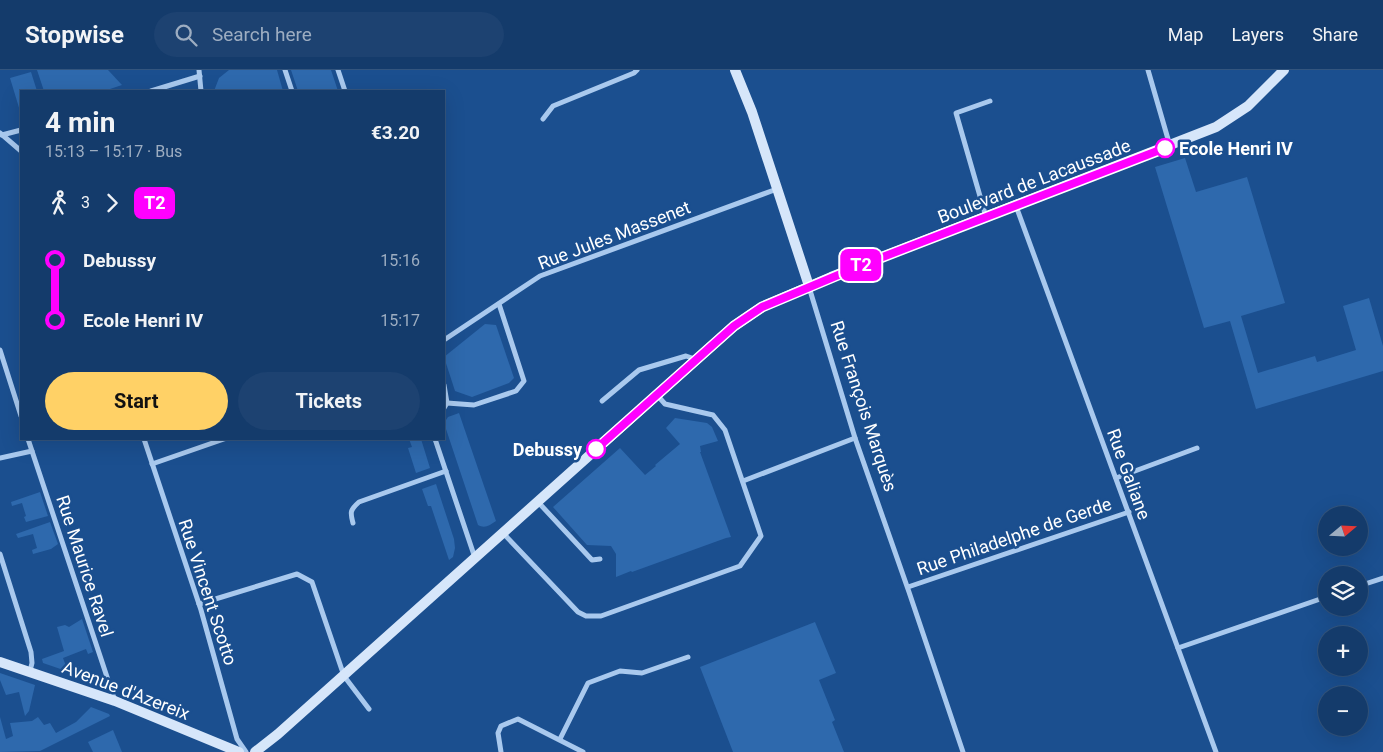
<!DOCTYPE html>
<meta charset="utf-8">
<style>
body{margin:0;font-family:Roboto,sans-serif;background:#1d4271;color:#f1f3f6;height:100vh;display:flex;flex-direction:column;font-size:19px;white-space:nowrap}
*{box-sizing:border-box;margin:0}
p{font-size:16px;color:#9dadc1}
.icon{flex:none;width:28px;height:28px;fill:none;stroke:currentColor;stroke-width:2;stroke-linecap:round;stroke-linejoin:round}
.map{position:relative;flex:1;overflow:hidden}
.panel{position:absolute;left:20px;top:20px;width:425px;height:350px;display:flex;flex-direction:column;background:#143b6b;border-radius:0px;box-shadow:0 5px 20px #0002,0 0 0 1px #33557e}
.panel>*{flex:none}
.badge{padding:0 10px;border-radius:8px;font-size:18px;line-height:32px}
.needle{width:32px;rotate:71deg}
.tools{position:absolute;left:1318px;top:436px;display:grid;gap:10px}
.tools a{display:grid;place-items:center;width:50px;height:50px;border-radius:50%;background:#143b6b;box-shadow:0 5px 20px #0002,0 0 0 1px #33557e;font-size:25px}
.map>.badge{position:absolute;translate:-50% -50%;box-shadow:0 0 0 2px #fff}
.legs{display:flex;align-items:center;gap:8px;height:55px;padding:0 25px;font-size:16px}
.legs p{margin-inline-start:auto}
.summary{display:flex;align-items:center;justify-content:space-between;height:85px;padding:0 25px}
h1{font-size:28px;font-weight:700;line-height:38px}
.button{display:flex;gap:10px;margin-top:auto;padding:10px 25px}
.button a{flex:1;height:58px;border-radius:30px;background:#ffd166;color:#111;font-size:20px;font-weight:700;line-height:58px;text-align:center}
.button a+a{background:#1d4271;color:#f1f3f6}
ul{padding:0 25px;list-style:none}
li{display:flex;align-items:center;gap:18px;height:60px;font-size:19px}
li i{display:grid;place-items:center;width:8px;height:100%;margin:0 6px;background:currentColor}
li i::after{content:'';width:12px;height:12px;margin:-6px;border:4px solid;border-radius:50%;background:#143b6b}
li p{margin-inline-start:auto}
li:first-child i{background:linear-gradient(#0000 50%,currentColor 0)}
li:last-child i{background:linear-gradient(currentColor 50%,#0000 0)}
header{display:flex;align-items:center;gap:30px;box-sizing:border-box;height:70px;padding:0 25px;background:#143b6b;border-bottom:1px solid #33557e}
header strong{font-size:24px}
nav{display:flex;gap:28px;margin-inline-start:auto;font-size:18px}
.search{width:350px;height:45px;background:#1d4271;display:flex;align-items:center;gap:12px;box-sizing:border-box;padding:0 18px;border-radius:28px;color:#9dadc1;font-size:19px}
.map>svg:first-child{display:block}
.green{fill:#2e69ad}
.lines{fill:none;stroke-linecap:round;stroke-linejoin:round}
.street{stroke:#a9c9ee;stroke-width:5}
.secondary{stroke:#d6e6fa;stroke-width:10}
.line-1-casing{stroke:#fff;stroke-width:11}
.line-1{stroke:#f0f;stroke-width:8}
.stop-1-dot{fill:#fff;stroke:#f0f;stroke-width:2.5}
.labels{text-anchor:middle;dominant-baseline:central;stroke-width:5;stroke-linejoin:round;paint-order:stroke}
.stop-label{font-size:18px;font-weight:bold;fill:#fff;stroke:#1b4f8f;text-anchor:start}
.street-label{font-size:18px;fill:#fff;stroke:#1b4f8f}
</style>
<header>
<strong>Stopwise</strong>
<div class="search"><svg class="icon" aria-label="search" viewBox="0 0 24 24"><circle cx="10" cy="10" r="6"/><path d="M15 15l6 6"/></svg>Search here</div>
<nav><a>Map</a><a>Layers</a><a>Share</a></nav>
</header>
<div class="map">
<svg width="1383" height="682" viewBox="0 0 1383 682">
<rect width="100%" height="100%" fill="#1b4f8f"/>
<!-- green -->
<g class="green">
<polygon points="37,0 108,0 122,15 104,21 44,21"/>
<polygon points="229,0 277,0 283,21 258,21 257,20 253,21 214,21 219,8"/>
<polygon points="291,0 331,0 338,21 298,21"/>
<polygon points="31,2 37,21 21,21 21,41 20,41 10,8"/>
<polygon points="1185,88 1196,122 1247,107 1285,233 1241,246 1258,303 1315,286 1317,292 1356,280 1343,236 1369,228 1383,276 1383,301 1256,339 1230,251 1204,258 1155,97"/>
<polygon points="485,254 496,255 514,308 509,313 472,327 455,321 444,287"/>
<path d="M459,343L496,451C490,455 485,459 478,455L444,353L448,347Z"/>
<polygon points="675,348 707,353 712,357 718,371 700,376 701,382 700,382 731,467 726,468 632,502 631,501 616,507 616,484 611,476 587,475 553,437 620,378 645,405 656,396 655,395 680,374 666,358"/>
<polygon points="409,369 421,369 430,398 416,403 408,378 412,377"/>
<polygon points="436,414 454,469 455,478 453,487 449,490 431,436 428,436 422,419"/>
<polygon points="40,422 48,446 26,452 24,447 26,446 22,433 12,436 11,432"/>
<polygon points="50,452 58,474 51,479 33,484 32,480 37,478 33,464 18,468 16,464"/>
<polygon points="82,549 93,582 88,584 86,579 63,588 67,599 79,596 78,605 43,593 42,589 64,581 57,557 65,555 69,557"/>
<polygon points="815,552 836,603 819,610 835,650 832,652 844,682 733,682 700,597"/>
<polygon points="0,603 35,615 29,641 25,646 19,622 6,625 0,610"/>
<polygon points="91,637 109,644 110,646 40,681 0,682 0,647 6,669 13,666 10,653 32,651 38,647 44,655 50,653 56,663 76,652"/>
<polygon points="113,660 122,682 93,682 88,672"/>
</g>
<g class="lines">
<!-- street -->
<g class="street">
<polyline points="199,0 201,21"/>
<polyline points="285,0 292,21"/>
<polyline points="338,0 345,21"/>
<polyline points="1148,0 1170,76"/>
<polyline points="151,21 200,6"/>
<polyline points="543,49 553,36 634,3 637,0"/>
<polyline points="0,63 21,81"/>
<polyline points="2,65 21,60"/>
<polyline points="1016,136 1216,682"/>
<polyline points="986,147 956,43 990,31"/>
<polyline points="809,217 855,368 909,522 963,682"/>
<polyline points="444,270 540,206 777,119"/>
<polyline points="0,280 21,346"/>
<polyline points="444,315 447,333 444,338"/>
<polyline points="602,331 639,300 686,286 695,289"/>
<polyline points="447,333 474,335 516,321 524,311 499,234"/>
<polyline points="28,369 115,631"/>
<polyline points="144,369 201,540 237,669 246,682"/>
<polyline points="435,369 475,488"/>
<polyline points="0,388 32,381"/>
<polyline points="152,394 224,369"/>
<polyline points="1116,408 1197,378"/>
<polyline points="743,411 855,368"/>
<polyline points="538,432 592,490 600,489"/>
<path d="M353,453C350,442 350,440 359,432L446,401"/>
<polyline points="503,463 578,542 586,546 601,546 740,496 761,466 725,360 713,345 665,334 657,325"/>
<polyline points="0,484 31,582 32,593 30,601"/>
<polyline points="1359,516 1383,508"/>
<polyline points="908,517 1129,442"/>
<polyline points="199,534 297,504 312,512 344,606 369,639"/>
<polyline points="1178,578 1326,527"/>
<polyline points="560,669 588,613 620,601 642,603 688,587"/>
<polyline points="501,682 498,663 501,656 518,649 583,682"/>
</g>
<!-- secondary -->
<g class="secondary">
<polyline points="735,0 752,42 809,216"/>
<polyline points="0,592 115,631 239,682"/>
<polyline points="255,682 278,664 734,256 762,237 831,207 1216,57 1248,36 1284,0"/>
</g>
</g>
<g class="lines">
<defs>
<polyline id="line-1" points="596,379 734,256 762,237 862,195 1165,78"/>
</defs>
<!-- line-1 casing -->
<use href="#line-1" class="line-1-casing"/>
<!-- line-1 -->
<use href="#line-1" class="line-1"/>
</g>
<!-- markers -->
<g class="stop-1-dot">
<circle cx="1165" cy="78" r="9"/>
<circle cx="596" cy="379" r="9"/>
</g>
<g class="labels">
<!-- stop labels -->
<g class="stop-label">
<text x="1179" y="78">Ecole Henri IV</text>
<text x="582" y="379" text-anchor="end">Debussy</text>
</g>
<!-- street labels -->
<g class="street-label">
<text transform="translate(1034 111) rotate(-21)">Boulevard de Lacaussade</text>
<text transform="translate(614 165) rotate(-21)">Rue Jules Massenet</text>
<text transform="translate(864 336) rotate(72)">Rue François Marquès</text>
<text transform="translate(1129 404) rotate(70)">Rue Galiane</text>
<text transform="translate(1014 466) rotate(-19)">Rue Philadelphe de Gerde</text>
<text transform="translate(85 496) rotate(72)">Rue Maurice Ravel</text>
<text transform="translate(208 522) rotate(72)">Rue Vincent Scotto</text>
<text transform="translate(126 620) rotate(21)">Avenue d'Azereix</text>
</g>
</g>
</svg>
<div class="tools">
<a><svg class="needle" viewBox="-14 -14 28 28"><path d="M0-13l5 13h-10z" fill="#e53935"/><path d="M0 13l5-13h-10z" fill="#9dadc1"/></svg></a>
<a><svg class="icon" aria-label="layers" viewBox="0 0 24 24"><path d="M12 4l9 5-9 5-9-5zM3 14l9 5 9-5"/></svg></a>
<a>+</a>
<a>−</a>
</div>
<b class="badge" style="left:861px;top:195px;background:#f0f;color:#fff">T2</b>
<section class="panel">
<div class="summary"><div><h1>4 min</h1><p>15:13 – 15:17 · Bus</p></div><b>€3.20</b></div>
<div class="legs"><svg class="icon" aria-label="walk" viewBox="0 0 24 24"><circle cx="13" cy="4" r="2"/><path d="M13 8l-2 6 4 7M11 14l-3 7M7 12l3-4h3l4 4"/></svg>3<svg class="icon" aria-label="forward" viewBox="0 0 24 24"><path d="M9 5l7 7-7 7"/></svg><b class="badge" style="background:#f0f;color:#fff">T2</b></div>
<ul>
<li><i style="color:#f0f"></i><b>Debussy</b><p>15:16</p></li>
<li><i style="color:#f0f"></i><b>Ecole Henri IV</b><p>15:17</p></li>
</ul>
<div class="button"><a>Start</a><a>Tickets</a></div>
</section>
</div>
